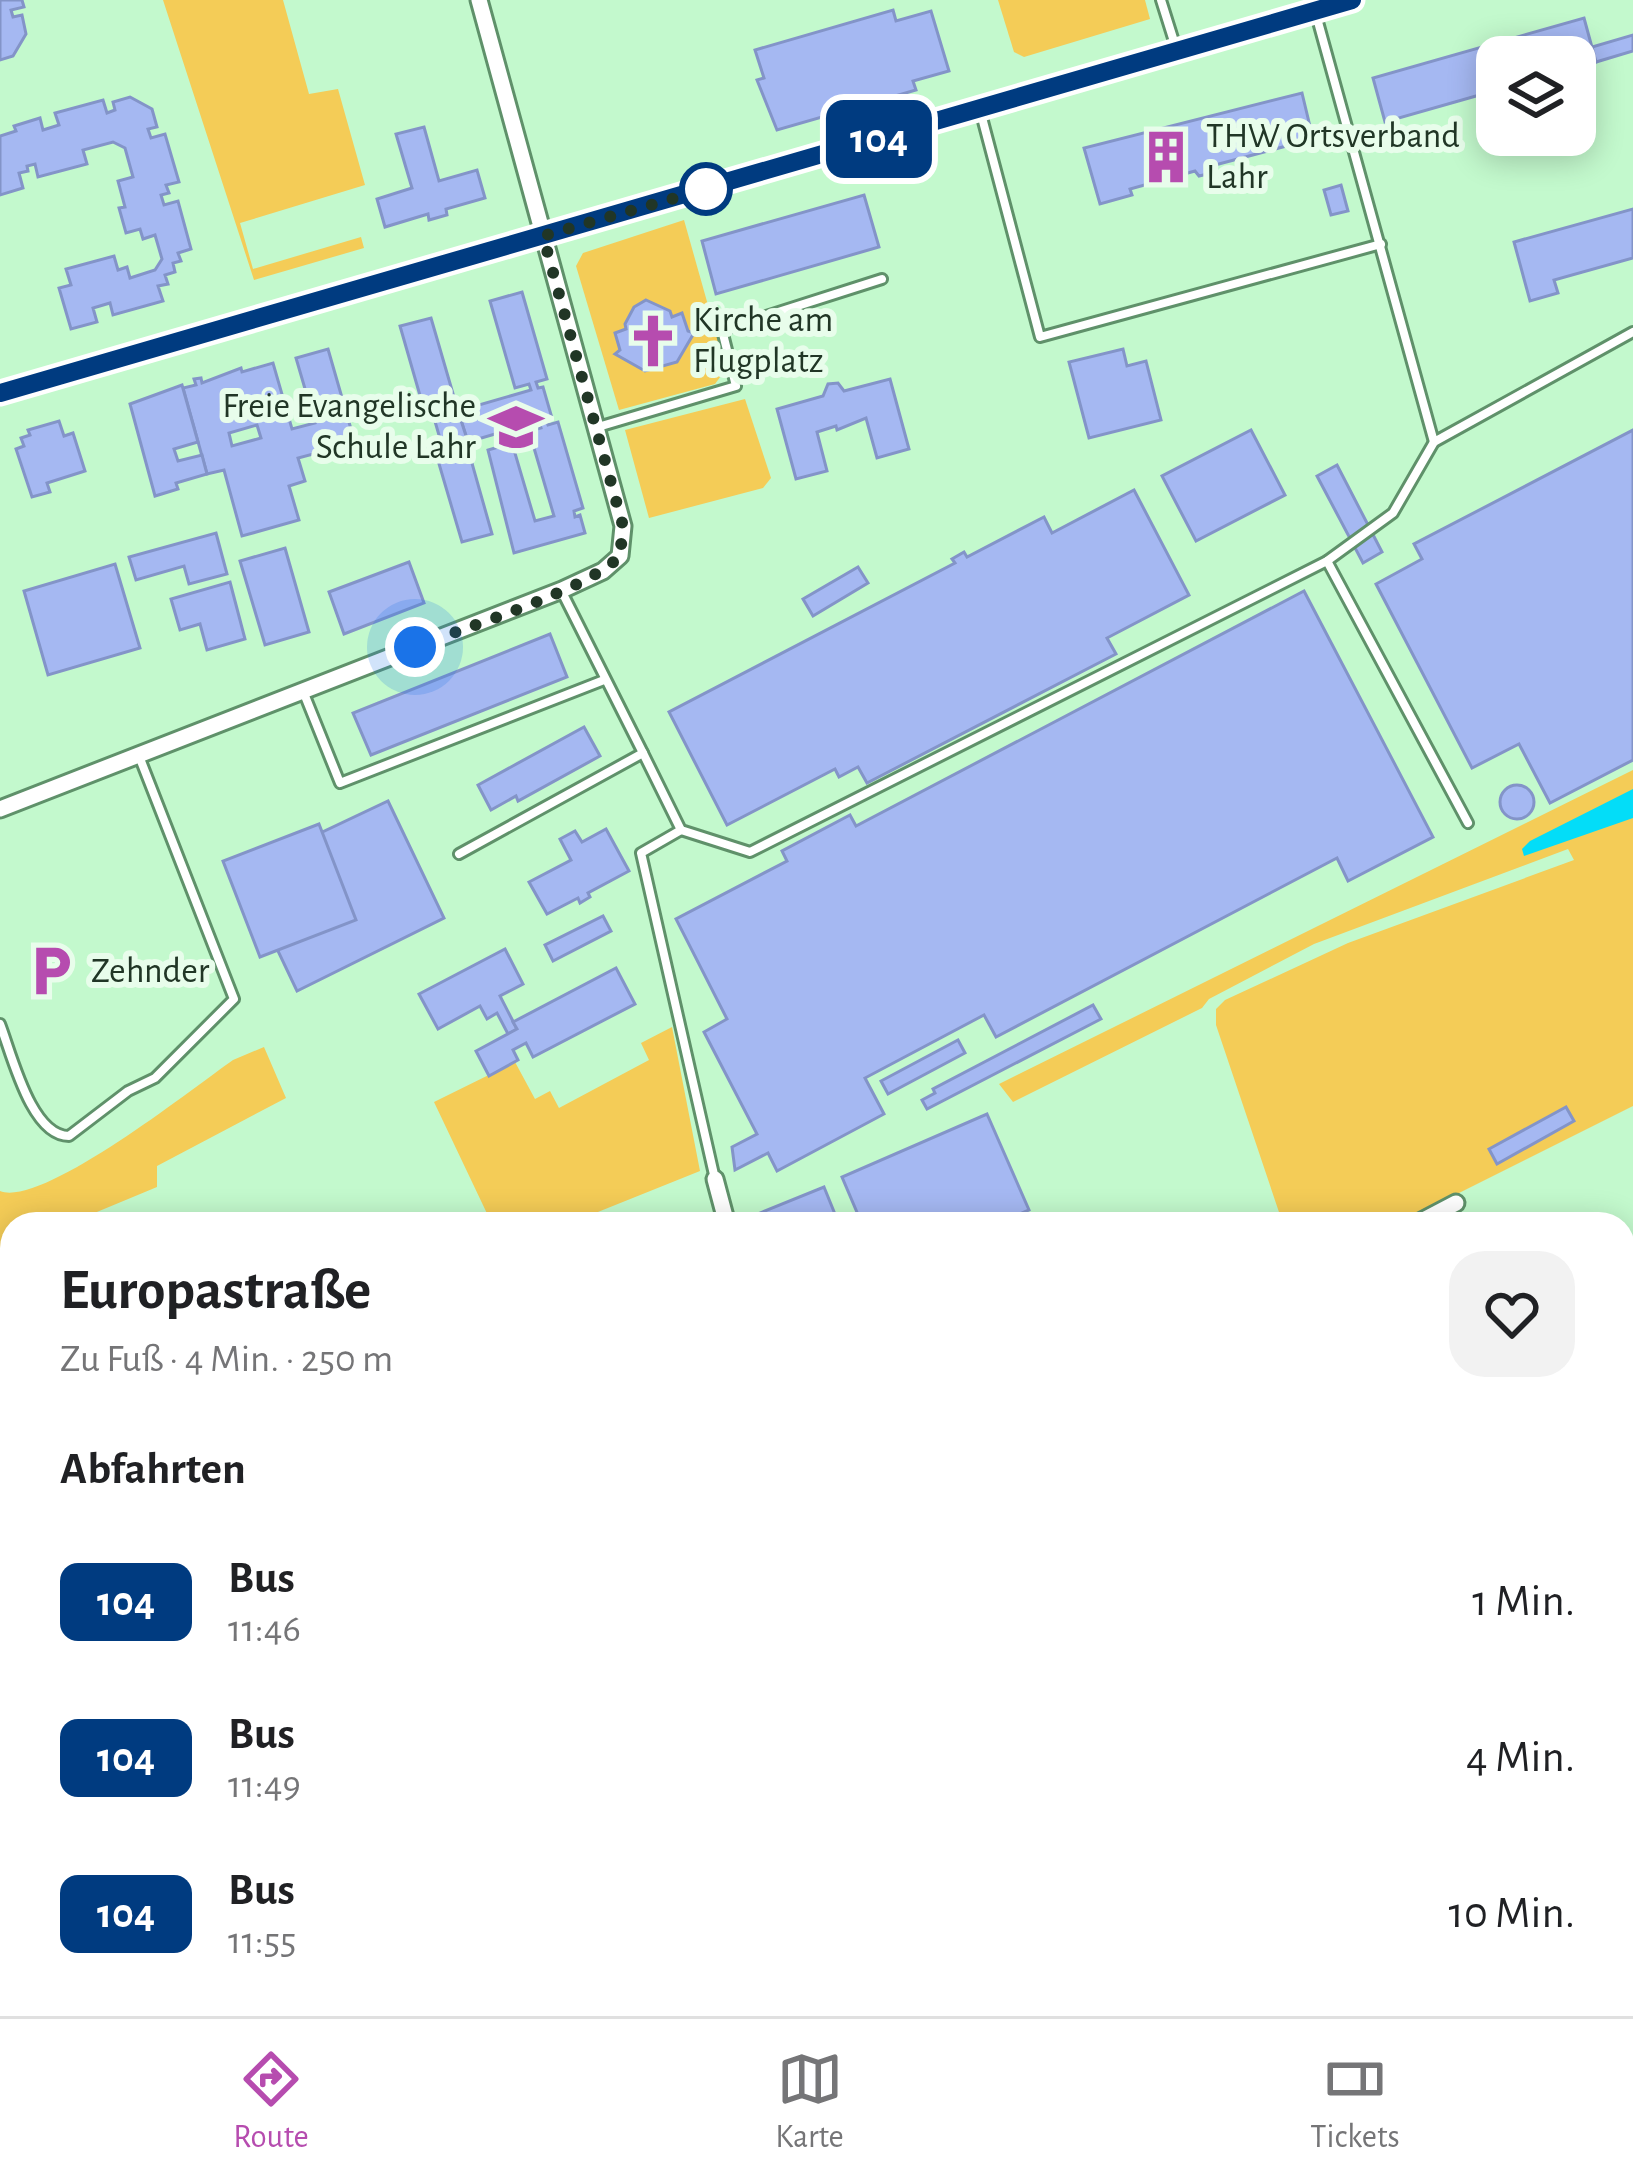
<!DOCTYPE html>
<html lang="de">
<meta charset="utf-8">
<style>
body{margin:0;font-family:"Alegreya Sans",sans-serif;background:#f2f2f2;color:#202124;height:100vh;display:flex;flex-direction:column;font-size:45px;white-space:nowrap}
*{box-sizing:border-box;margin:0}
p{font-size:39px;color:#757577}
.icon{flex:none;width:66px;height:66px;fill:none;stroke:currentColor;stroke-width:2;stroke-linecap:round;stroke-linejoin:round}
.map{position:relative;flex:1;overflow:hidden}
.side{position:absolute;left:0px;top:1212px;width:1635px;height:804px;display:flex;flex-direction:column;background:#fff;border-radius:36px 36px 0 0;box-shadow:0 6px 30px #0003}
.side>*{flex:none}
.badge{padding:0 24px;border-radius:18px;font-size:42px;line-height:78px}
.buttons{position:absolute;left:1476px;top:36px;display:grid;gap:24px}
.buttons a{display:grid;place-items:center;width:120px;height:120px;border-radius:24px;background:#fff;box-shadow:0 6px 30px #0003;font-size:60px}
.you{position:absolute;width:60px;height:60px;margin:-30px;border:9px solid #fff;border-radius:50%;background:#1a73e8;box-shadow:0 0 0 18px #1a73e833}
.map>.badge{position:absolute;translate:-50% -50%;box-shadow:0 0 0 6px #fff}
h2{padding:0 60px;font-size:45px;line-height:108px}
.round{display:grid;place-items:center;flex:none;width:126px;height:126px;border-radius:36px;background:#f2f2f2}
.overview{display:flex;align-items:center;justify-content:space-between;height:204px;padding:0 60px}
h1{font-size:57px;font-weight:700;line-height:90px}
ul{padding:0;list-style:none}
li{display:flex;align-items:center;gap:36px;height:156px;padding:0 60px}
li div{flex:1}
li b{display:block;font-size:45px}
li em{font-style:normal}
li .badge{min-width:132px;font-weight:700;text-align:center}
.tab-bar{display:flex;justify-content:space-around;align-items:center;height:168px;border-top:3px solid #e0e0e0;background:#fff;font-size:33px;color:#757577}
.tab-bar a{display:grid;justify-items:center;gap:6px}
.tab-bar .active{color:#b64caf}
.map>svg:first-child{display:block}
.green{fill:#f4cc57}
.water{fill:#03ddf8}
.building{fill:#a5b8f2;stroke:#8394c8;stroke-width:3;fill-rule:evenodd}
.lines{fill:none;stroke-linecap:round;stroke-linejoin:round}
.service-casing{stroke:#5f916a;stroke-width:14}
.minor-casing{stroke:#5f916a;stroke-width:21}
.tertiary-casing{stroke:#5f916a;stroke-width:24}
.service{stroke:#fff;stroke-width:8}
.minor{stroke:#fff;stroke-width:15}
.tertiary{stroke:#fff;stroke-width:18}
.line-casing{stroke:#fff;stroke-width:27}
.line{stroke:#003b80;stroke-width:18}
.walk{stroke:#213626;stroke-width:12;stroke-dasharray:0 21.6}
.stop-dot{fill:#fff;stroke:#003b80;stroke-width:6}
.labels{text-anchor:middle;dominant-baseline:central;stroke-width:12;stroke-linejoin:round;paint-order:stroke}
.poi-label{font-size:36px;fill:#213626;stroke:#e8fdeb;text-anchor:start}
</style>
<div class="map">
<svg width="1633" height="2016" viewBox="0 0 1633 2016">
<rect width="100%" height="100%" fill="#c3f9cd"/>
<!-- green -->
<g class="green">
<polygon points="163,0 283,0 309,94 338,89 365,185 240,223 253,269 361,237 364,248 254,280"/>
<polygon points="998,0 1145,0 1150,19 1024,57 1014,52"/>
<polygon points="684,220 726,369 715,384 619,410 576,266 583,253"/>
<polygon points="745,399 771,478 763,488 649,518 625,430"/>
<polygon points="1633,770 1633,1106 1397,1224 1283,1224 1216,1025 1216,1009 1225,1000 1348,943 1574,860 1568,849 1314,944 1209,999 1202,1008 1013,1102 999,1084"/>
<polygon points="672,1027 700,1171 568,1224 492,1224 434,1102 515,1062 535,1099 550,1091 559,1108 649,1060 641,1043"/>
<path d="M264,1047L286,1098L157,1166V1187L68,1224H12V1247L0,1252V1191C42,1208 193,1088 233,1060Z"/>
<polygon points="12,1820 12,1945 0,1950 0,1825"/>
<polygon points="380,2004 550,2004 519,2016 382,2016"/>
</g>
<!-- water -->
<polygon class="water" points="1633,789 1633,818 1524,856 1522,849 1530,841"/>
<!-- building -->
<g class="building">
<polygon points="0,0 22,0 24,7 11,10 13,17 22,15 26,34 13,56 0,60"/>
<polygon points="893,10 896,21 931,11 949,71 913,81 916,90 777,130 757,80 764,78 755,50"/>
<polygon points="1584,18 1596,62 1575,68 1575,57 1497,57 1497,90 1385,122 1373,78"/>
<polygon points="1633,35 1633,51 1596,62 1592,47"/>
<polygon points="1302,93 1313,139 1215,165 1212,173 1199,176 1195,171 1130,189 1132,195 1100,204 1084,148"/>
<polygon points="130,97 152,109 157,127 148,129 151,138 165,134 179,182 166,185 169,193 161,195 164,205 178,201 191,249 178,253 181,261 173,263 175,272 165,275 168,284 158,286 163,301 113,315 110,303 93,308 97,322 71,329 59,288 71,285 66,269 114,256 118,270 127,267 130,278 155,270 162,259 155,235 143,239 140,229 126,233 119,208 125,207 118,181 133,177 125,148 113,142 83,150 87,164 38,177 35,164 27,166 28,171 19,173 23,188 0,195 0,136 16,131 14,126 40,118 43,130 59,125 55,113 103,100 107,113 115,110 113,102"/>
<polygon points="424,127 439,181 477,170 485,198 446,209 447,215 429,220 428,214 385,227 377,199 412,188 396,134"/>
<polygon points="1341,185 1348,211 1331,215 1324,190"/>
<polygon points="864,195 879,247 716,294 702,241"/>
<polygon points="1633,209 1633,258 1554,280 1558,293 1530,301 1514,242"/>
<polygon points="522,292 547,379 536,382 538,388 543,387 552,418 546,419 548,425 558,422 583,508 574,511 575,517 580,515 585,533 514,553 488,450 512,443 535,521 554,516 529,431 541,428 539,421 468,442 458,411 531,390 529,384 515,388 490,301"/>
<polygon points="646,300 670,311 672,317 682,313 688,331 694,333 677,362 645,371 615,354 620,350 615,333 626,329 625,324 634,307"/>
<polygon points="431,318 456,404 445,407 447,414 458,411 468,442 456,445 458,452 468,449 492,534 462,542 437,457 451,453 449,447 443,449 434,418 440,417 438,410 425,413 400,326"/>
<path d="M328,349L355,443L298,458L305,481L289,486L299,520L242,536L224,470L207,474L183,388L196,385L194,379L201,378L202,383L241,368L242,372L273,363L292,429L315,423L296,358ZM257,425L261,438L232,446L229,433Z"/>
<polygon points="1123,349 1127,366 1146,361 1161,420 1089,438 1069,362"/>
<polygon points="890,379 909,449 877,458 866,418 837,430 836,426 817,432 827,471 796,479 777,409 823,396 828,384 838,383 844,391"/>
<polygon points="182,385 198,442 174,449 178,461 202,455 207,474 176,483 178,489 155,496 130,404"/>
<polygon points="59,421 64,436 73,433 85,471 47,483 50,492 32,497 16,449 24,446 21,438 30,435 28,430"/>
<polygon points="1251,430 1285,495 1196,541 1162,476"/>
<polygon points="1633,430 1633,760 1550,803 1519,744 1472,768 1376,584 1422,559 1414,544"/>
<polygon points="1337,465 1382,552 1363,563 1317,476"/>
<polygon points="1134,490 1189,595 1107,638 1116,654 867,783 858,767 839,777 835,769 727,825 669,712 955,563 952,559 964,552 967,557 1044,517 1052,533"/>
<polygon points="216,533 227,574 189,584 184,566 136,580 129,557"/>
<polygon points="285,548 309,632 265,645 240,561"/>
<polygon points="409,562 424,603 344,634 329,592"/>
<polygon points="115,564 140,648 48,675 24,591"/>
<polygon points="858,567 868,583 813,616 803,599"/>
<polygon points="230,582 245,639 207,650 200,624 180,630 171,599"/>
<polygon points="1304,591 1433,837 1348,881 1337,858 996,1037 984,1015 865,1078 884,1114 777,1171 768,1153 735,1170 732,1147 757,1134 704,1032 727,1019 676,919 787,861 782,851 850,815 856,826"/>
<polygon points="550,634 567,677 371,755 353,713"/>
<polygon points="584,727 600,756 518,801 516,796 491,810 478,785"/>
<circle cx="1517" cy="802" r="17"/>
<polygon points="388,801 444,918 297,991 240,871"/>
<polygon points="319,824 356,920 260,957 223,861"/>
<polygon points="606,829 629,871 588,893 590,897 580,903 578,898 547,914 529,882 571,860 560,839 575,831 582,842"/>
<polygon points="603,916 611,931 553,961 545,945"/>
<polygon points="505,949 523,984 500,996 517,1029 508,1034 497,1013 487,1019 480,1006 438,1029 419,994"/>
<polygon points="616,968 635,1004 533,1057 526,1043 513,1050 518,1060 489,1076 476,1051 517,1029 513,1022"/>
<polygon points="1093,1005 1101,1019 927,1109 922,1100 935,1093 933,1089"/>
<polygon points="958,1040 965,1053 888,1094 881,1081"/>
<polygon points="1566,1107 1574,1121 1497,1164 1489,1149"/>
<polygon points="987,1114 1029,1210 1015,1216 1018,1224 862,1224 842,1177"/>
<polygon points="824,1187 839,1224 764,1224 760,1213"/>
<polygon points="1624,1644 1633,1665 1633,1714 1623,1718"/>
<polygon points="1046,2004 1089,2004 1091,2007 1080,2016 1039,2016 1036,2012"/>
</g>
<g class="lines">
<defs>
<g id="service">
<polyline points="1161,0 1177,51"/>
<polyline points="1315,11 1434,442 1633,332"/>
<polyline points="980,110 1040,337 1381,244"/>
<polyline points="598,427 736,386 722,330 882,279"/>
<polyline points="1327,561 1468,823"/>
<polyline points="303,691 340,783 604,680"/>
<polyline points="643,753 681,830 750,852 1327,561 1393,513 1434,442"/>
<polyline points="681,830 641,853 715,1179"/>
<polyline points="459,854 643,753 562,592"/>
<path d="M0,1024C12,1055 31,1136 69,1136L128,1091L155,1078L234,999L139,756"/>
<polyline points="800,2004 807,2016"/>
<polyline points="1300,2004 1308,2016"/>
<polyline points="722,2016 736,2004"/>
</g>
<g id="minor">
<polyline points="0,393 1352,0"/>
<polyline points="0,809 562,590 603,571 620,556 623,526 479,0"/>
<polyline points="715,1179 727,1224"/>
<polyline points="1416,1224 1456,1203"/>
<polyline points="1623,1826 1633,1847"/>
<polyline points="988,2004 996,2016"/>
<polyline points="1335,2016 1344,2004"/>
</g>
<g id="tertiary">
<polyline points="1623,1867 1633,1861"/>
<polyline points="1400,2016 1417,2004"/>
</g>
</defs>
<!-- service casing -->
<use href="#service" class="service-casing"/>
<!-- minor casing -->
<use href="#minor" class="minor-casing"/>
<!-- tertiary casing -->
<use href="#tertiary" class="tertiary-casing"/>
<!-- service -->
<use href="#service" class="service"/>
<!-- minor -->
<use href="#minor" class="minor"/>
<!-- tertiary -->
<use href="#tertiary" class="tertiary"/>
</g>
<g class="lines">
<defs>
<polyline id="line" points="0,393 1352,0"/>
</defs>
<!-- line casing -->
<use href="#line" class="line-casing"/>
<!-- line -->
<use href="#line" class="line"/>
<!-- walk -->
<path class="walk" d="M415,647C463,628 588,590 620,556L623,526L543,236L706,189"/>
</g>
<!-- icons -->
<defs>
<symbol id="building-bare" viewBox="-9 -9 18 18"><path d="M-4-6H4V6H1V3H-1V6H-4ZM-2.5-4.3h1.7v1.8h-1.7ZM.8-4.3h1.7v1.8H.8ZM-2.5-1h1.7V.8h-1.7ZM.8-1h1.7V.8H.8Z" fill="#b64caf" stroke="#e8fdeb" stroke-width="2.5" paint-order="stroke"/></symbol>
<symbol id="church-bare" viewBox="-9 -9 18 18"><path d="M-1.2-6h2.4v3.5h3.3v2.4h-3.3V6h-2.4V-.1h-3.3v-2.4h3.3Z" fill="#b64caf" stroke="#e8fdeb" stroke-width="2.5" paint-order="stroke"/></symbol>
<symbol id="school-bare" viewBox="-9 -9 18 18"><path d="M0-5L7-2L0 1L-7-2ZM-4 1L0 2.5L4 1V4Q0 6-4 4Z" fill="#b64caf" stroke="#e8fdeb" stroke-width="2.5" paint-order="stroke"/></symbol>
<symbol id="parking-bare" viewBox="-9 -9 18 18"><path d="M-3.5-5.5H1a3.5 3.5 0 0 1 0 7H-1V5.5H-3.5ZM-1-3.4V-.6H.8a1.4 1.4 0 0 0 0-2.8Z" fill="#b64caf" stroke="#e8fdeb" stroke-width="2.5" paint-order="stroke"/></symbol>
</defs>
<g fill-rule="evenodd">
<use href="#building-bare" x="1128" y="119" width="76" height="76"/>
<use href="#church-bare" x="615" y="303" width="76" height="76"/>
<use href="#school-bare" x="478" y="389" width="76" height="76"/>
<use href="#parking-bare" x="13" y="933" width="76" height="76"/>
</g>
<!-- markers -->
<circle class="stop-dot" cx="706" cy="189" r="24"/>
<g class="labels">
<!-- poi labels -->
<g class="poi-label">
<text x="1206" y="136">THW Ortsverband<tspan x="1206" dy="41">Lahr</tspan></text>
<text x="693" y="320">Kirche am<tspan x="693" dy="41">Flugplatz</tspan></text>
<text x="476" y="406" text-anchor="end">Freie Evangelische<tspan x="476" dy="41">Schule Lahr</tspan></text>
<text x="91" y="971">Zehnder</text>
</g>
</g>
</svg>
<div class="buttons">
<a><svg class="icon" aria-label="layers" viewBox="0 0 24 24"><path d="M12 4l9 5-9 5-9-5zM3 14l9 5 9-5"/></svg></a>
</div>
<div class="you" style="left:415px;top:647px"></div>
<b class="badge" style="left:879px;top:139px;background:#003b80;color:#fff">104</b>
<section class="side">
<div class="overview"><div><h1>Europastraße</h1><p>Zu Fuß · 4 Min. · 250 m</p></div><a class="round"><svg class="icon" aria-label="heart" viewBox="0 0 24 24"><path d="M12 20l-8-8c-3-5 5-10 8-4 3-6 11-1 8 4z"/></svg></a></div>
<h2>Abfahrten</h2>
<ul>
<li><span class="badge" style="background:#003b80;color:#fff">104</span><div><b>Bus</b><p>11:46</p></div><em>1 Min.</em></li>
<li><span class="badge" style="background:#003b80;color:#fff">104</span><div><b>Bus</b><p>11:49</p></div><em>4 Min.</em></li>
<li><span class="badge" style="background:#003b80;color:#fff">104</span><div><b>Bus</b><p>11:55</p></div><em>10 Min.</em></li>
</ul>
</section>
</div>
<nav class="tab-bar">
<a class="active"><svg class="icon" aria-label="directions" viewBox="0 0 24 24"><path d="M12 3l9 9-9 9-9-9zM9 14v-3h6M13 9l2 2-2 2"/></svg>Route</a>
<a><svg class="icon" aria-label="map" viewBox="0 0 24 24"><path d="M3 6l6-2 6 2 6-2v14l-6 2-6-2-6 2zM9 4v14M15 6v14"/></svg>Karte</a>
<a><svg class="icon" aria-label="tickets" viewBox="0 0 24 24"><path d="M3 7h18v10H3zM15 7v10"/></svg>Tickets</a>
</nav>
